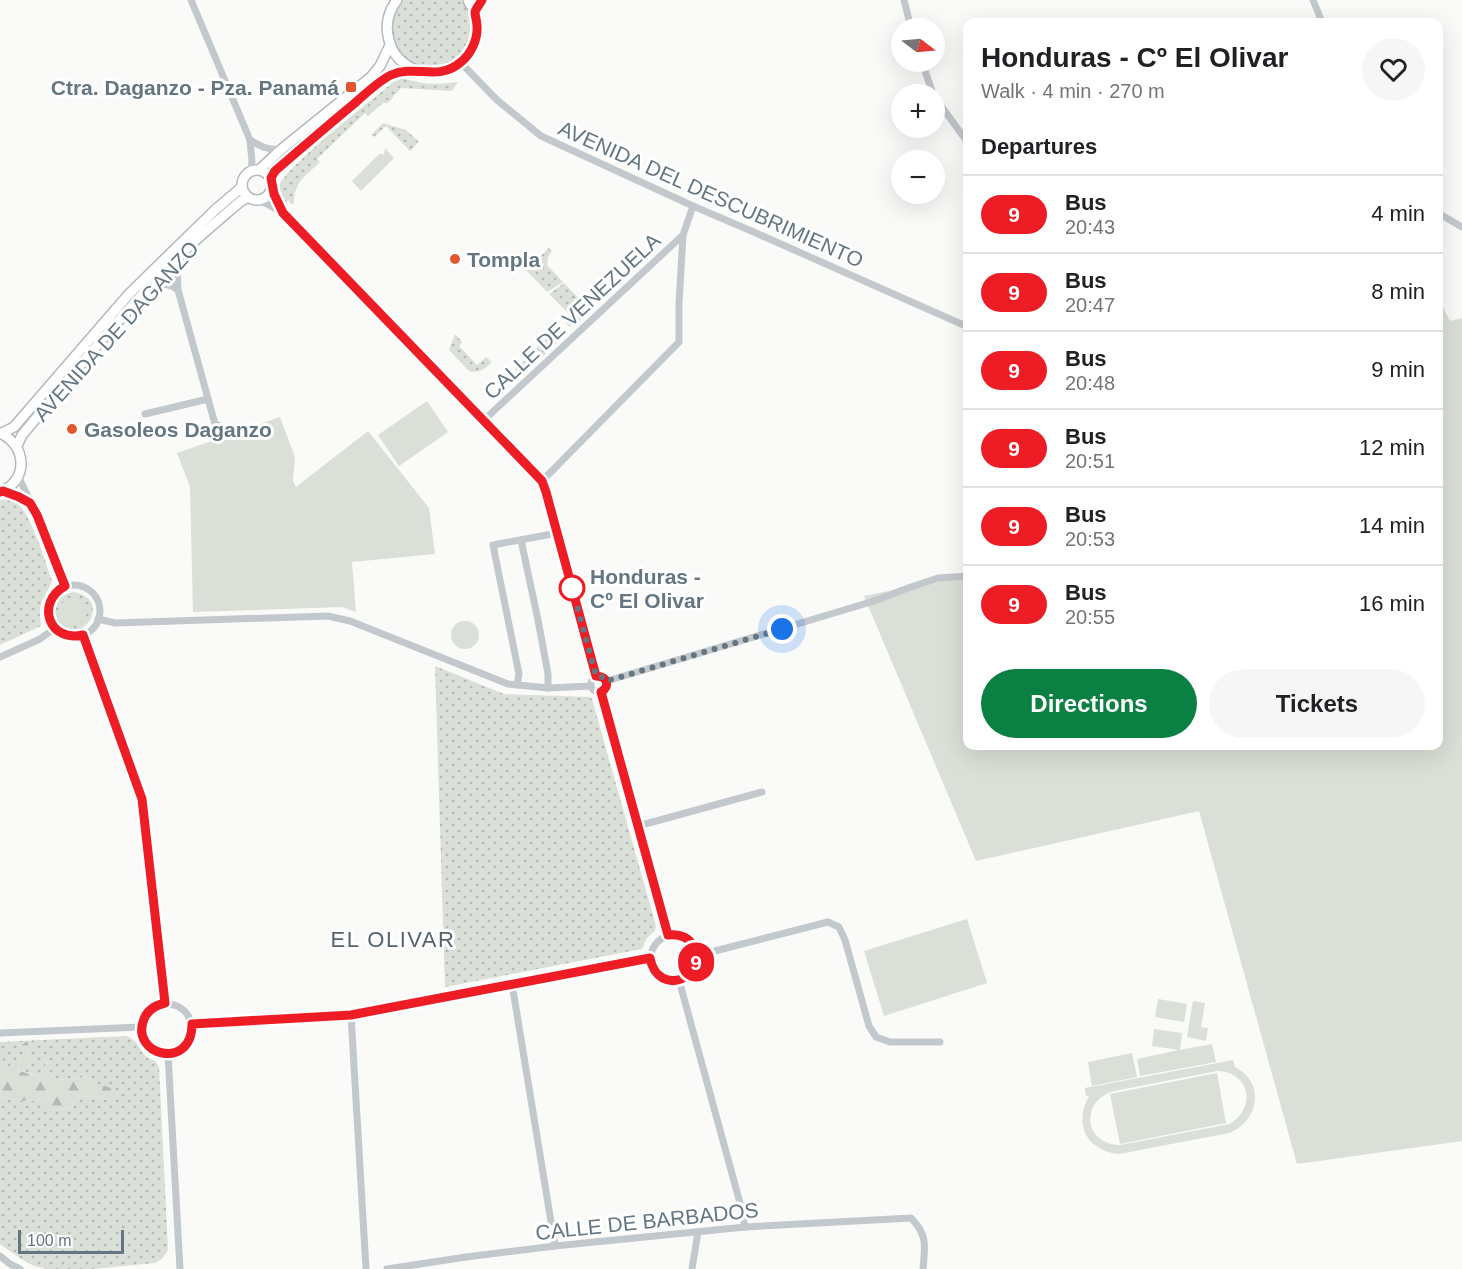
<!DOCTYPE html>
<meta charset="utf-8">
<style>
body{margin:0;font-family:Helvetica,sans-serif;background:#f6f6f6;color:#202124;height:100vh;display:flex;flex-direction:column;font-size:22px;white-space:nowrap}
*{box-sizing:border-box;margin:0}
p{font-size:20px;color:#757577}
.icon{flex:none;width:33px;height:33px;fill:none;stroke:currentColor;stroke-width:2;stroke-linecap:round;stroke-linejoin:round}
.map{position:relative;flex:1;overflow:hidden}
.panel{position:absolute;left:963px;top:18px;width:480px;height:732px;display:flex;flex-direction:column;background:#fff;border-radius:12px;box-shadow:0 6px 24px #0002}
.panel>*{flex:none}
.badge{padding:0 12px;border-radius:20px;font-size:21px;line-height:39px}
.needle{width:39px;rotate:106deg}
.fabs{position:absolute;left:891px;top:18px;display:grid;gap:12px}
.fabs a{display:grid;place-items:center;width:54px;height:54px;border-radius:50%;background:#fff;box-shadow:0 6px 24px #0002;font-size:30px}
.scale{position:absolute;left:18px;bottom:15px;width:106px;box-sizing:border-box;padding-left:6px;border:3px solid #657683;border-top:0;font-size:16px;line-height:21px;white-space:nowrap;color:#657683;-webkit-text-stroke:4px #fff;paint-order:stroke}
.you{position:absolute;width:30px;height:30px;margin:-15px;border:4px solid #fff;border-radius:50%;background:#1a73e8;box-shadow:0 0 0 9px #1a73e833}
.map>.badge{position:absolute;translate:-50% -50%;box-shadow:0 0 0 3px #fff}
h2{padding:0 18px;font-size:22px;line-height:54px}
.round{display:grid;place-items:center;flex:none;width:63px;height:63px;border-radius:32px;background:#f6f6f6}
.overview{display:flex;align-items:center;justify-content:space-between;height:102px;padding:0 18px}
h1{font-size:28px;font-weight:600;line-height:45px}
.cta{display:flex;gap:12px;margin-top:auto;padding:12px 18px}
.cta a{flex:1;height:69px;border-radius:36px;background:#0b8043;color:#fff;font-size:24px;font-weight:600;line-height:69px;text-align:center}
.cta a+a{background:#f6f6f6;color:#202124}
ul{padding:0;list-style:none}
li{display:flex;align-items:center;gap:18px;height:78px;padding:0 18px;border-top:2px solid #e0e0e0}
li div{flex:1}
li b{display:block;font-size:22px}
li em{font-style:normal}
li .badge{min-width:66px;font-weight:700;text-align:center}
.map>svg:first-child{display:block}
.grass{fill:url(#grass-dots);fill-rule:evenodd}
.forest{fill:url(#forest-firs)}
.green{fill:#dadfd7;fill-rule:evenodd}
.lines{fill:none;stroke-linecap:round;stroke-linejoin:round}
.secondary-casing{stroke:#b3babf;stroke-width:12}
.highway-casing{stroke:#b4b9bd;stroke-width:15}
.street{stroke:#c3c8cc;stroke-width:7}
.secondary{stroke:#fff;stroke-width:9}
.highway{stroke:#fff;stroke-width:12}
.line-casing{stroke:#fff;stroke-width:14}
.line{stroke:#ee1c25;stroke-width:9}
.walk{stroke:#657683;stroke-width:6;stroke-dasharray:0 10.8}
.poi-dot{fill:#e4572e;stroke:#fff;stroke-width:2}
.stop-dot{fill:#fff;stroke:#ee1c25;stroke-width:3}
.labels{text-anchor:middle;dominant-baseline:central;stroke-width:6;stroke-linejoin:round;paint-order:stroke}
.poi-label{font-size:21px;font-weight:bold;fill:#657683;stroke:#fff;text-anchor:start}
.street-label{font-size:21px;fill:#657683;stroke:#fff}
.stop-label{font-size:21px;font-weight:bold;fill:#657683;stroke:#fff;text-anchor:start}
.neighbourhood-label{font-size:22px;letter-spacing:1.5px;fill:#57646e;stroke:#fff}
</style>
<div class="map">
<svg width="1462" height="1269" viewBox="0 0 1462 1269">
<defs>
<pattern id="grass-dots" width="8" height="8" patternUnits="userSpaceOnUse" patternTransform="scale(1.5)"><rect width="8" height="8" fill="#dadfd7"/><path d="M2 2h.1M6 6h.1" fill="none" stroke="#b4b9b4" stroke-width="1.8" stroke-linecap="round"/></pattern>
<pattern id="forest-firs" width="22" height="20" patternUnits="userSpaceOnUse" patternTransform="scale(1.5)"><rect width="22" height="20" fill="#dadfd7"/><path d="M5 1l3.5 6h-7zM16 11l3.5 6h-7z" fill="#b4b9b4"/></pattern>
</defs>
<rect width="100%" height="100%" fill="#fafaf8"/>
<!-- grass -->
<g class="grass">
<path d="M404,0H461C506,55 410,101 394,38C390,24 395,10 404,0Z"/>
<path d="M400,77C423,85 434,85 458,82L452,91L401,88L395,94L391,100L387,103H383L368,116L365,113L317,159L320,162C306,176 294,181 294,203L291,204L288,200L286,202C282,197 278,191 280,185C283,169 381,92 400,77Z"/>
<polygon points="383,123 406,130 419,142 410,151 386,126 374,137 371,135"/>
<polygon points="549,248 552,251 548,257 547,265 563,282 547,292 526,270"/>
<path d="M564,283C573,293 588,304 582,318C579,324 575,325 569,326L564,321L570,315L549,294Z"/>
<polygon points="560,325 565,330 565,335 524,375 521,375 515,369"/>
<path d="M455,334L462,342L459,346L477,365L486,357L492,362C485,369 481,372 471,372L468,370L449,350Z"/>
<path d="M0,500C6,499 13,499 18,504C32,517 45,561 52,581C49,591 40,599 40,611C39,616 41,621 41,626L0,645Z"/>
<path d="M74,592C116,600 78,652 58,622C48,608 60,594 74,592ZM73,598L77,599L86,613C83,620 79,624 70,624L63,604L65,601Z"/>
<polygon points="435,666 504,694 590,697 592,699 656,926 655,931 646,939 642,949 445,987"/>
<path d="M126,1036C142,1041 137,1055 155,1061L159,1067L168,1250L162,1259L155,1263L93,1269H47L34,1266L21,1259L0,1244V1097L22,1101L39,1100L54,1110L70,1108L79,1096L96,1097L113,1101L93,1087L87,1077L56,1080L49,1073L47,1061L41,1077L16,1069L30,1059L28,1041L23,1059L6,1068L2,1058L0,1059V1042Z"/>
</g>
<!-- forest -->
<polygon class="forest" points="28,1040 30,1059 17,1070 40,1077 48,1061 53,1064 49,1073 56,1080 88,1077 93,1086 102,1085 114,1089 113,1101 96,1097 79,1096 70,1108 53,1110 39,1100 22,1101 0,1097 0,1059 2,1058 9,1062 7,1067 23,1059 21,1046"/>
<!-- green -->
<g class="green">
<polygon points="385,148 394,158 361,191 352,181 379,154 384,154"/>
<polygon points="1439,299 1450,321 1462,318 1462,1141 1297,1164 1199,811 976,861 864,596 967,575 968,746 1438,746"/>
<polygon points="427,401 448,432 399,466 378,435"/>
<polygon points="280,417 295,457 293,481 296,487 368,431 429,508 435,554 352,562 356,612 342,607 193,612 190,487 177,453"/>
<circle cx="73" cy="611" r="13"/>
<circle cx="465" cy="635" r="14"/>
<polygon points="967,919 987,983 884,1016 864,951"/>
<polygon points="1158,999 1187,1004 1184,1022 1155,1017"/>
<polygon points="1193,1001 1205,1003 1201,1027 1208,1028 1206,1041 1187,1037"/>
<polygon points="1154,1029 1182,1033 1180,1050 1212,1044 1216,1062 1140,1076 1137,1059 1179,1050 1152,1046"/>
<polygon points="1132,1053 1137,1077 1092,1086 1088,1062"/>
<path d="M1233,1060L1235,1067C1266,1083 1259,1121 1229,1133L1119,1154C1087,1151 1073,1124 1089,1096H1086L1085,1088ZM1217,1071C1250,1072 1257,1107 1230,1124L1120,1145C1083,1144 1080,1101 1114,1091Z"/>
<polygon points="1217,1073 1226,1123 1120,1144 1110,1094"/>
</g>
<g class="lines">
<defs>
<g id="secondary">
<path d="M397,0C388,12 385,26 389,40C391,50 398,60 408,66C451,92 498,41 468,0"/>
<circle cx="257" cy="185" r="15"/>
<polyline points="259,170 283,148 371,77 380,66 390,45"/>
<polyline points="271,178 275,171 331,123 389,75 402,71 415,70"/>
<path d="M0,433C27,445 29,481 0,492"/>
<polyline points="2,433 14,427 129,294 215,210 242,187"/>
<path d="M17,446L22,435C73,374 123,312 179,256C198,237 220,219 241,201L248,197"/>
</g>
<polyline id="highway" points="471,3 472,0"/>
</defs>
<!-- secondary casing -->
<use href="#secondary" class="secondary-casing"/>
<!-- highway casing -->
<use href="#highway" class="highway-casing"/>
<!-- street -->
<g class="street">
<polyline points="191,0 250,140 252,161 251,171"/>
<polyline points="904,0 911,28"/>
<polyline points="1313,0 1322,22"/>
<polyline points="922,62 933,94"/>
<polyline points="461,63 497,100 541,136 693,206 756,233 968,327"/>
<polyline points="934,96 968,143"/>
<path d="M250,140C261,147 268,150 281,149"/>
<polyline points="272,186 274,194 282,211"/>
<polyline points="256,200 267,204 283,213 542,481 546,492 596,676"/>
<polyline points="1438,213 1462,227"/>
<path d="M150,287C162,284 168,282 178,290L177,269L180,255"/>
<polyline points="178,290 215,424 225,428"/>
<polyline points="145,414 208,399"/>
<polyline points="484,420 683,235"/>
<polyline points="18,476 37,515 65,586"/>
<polyline points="542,481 679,342 679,304 683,235 693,206"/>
<polyline points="3,491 19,497 30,503"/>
<polyline points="521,540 538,620 548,674 548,688"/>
<circle cx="74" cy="611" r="26"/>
<polyline points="98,619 115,623 328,616 350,621 508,684 548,688 591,686"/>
<polyline points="83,635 142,799 165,1003"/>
<polyline points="0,657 40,639 55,628"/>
<path d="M596,676C587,682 590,693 601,692"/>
<path d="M596,676L604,678C608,684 607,688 601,692"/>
<polyline points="607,681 874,601 908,588 938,578 968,576"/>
<polyline points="517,685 519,674 493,545 557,533"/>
<polyline points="601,692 668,935"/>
<polyline points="638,826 762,792"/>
<circle cx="674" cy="958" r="23"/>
<polyline points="697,955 715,951 828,922 839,927 845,940 869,1026 876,1037 890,1042 940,1042"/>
<polyline points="679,980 740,1203 745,1227"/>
<polyline points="512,984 555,1246"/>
<circle cx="167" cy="1029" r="25"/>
<polyline points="351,1015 366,1269"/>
<polyline points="192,1024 351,1015 650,958"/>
<polyline points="0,1033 141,1027"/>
<polyline points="168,1054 180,1269"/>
<polyline points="0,1256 10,1264 20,1269"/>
<path d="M387,1269L466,1257L555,1246L745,1227L911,1218C928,1235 925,1247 923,1269"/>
<polyline points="692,1269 698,1232"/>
</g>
<!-- secondary -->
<use href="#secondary" class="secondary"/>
<!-- highway -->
<use href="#highway" class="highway"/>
</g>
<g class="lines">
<defs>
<path id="line" d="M0,492L3,491L19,497L30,503L37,515L65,586C35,603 49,643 83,635L142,799L165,1003C156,1005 148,1009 144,1019C129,1055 192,1072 192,1024L351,1015L650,958C658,1000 712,976 693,945C687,936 678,934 668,935L601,692C610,687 608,676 596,676L546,492L542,481L283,213L274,194L271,178L275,171C302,148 328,125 355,103C365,94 380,80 391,75C416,64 438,82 461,62C471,54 478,39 477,26C477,21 475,16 475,12C476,8 480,4 482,0"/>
</defs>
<!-- line casing -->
<use href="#line" class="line-casing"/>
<!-- line -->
<use href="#line" class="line"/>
<!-- walk -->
<path class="walk" d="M572,588L596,676C601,676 604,677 607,681L782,629"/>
</g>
<!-- markers -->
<g class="poi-dot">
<rect x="345" y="81" width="12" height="12" rx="3"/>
<circle cx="455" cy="259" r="6"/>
<circle cx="72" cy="429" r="6"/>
</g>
<circle class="stop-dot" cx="572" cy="588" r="12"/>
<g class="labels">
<!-- poi labels -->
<g class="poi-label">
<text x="339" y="87" text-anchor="end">Ctra. Daganzo - Pza. Panamá</text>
<text x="467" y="259">Tompla</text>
<text x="84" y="429">Gasoleos Daganzo</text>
</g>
<!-- street labels -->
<g class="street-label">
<text transform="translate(711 194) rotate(24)">AVENIDA DEL DESCUBRIMIENTO</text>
<text transform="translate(572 316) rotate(-43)">CALLE DE VENEZUELA</text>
<text transform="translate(116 331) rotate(-48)">AVENIDA DE DAGANZO</text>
<text transform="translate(647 1221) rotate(-6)">CALLE DE BARBADOS</text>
</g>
<!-- stop labels -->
<g class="stop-label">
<text x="590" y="576">Honduras -<tspan x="590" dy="24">Cº El Olivar</tspan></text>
</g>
<!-- neighbourhood labels -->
<g class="neighbourhood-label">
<text x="393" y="939">EL OLIVAR</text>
</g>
</g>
</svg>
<div class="fabs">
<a><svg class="needle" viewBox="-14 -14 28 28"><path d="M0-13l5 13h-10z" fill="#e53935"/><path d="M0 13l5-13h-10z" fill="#757577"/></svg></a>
<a>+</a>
<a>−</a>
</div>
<div class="scale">100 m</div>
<div class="you" style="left:782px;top:629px"></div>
<b class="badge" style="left:696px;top:962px;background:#ee1c25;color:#fff">9</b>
<section class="panel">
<div class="overview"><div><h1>Honduras - Cº El Olivar</h1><p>Walk · 4 min · 270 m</p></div><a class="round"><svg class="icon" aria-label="heart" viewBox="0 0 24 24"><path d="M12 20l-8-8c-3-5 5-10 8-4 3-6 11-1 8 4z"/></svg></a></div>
<h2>Departures</h2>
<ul>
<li><span class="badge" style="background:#ee1c25;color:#fff">9</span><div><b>Bus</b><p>20:43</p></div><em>4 min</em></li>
<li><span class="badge" style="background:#ee1c25;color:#fff">9</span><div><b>Bus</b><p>20:47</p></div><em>8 min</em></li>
<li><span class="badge" style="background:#ee1c25;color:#fff">9</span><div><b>Bus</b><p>20:48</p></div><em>9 min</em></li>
<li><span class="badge" style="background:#ee1c25;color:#fff">9</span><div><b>Bus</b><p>20:51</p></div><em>12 min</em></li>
<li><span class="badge" style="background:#ee1c25;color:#fff">9</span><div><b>Bus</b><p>20:53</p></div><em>14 min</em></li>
<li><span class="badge" style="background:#ee1c25;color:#fff">9</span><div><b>Bus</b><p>20:55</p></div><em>16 min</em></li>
</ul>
<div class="cta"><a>Directions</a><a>Tickets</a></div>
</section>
</div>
